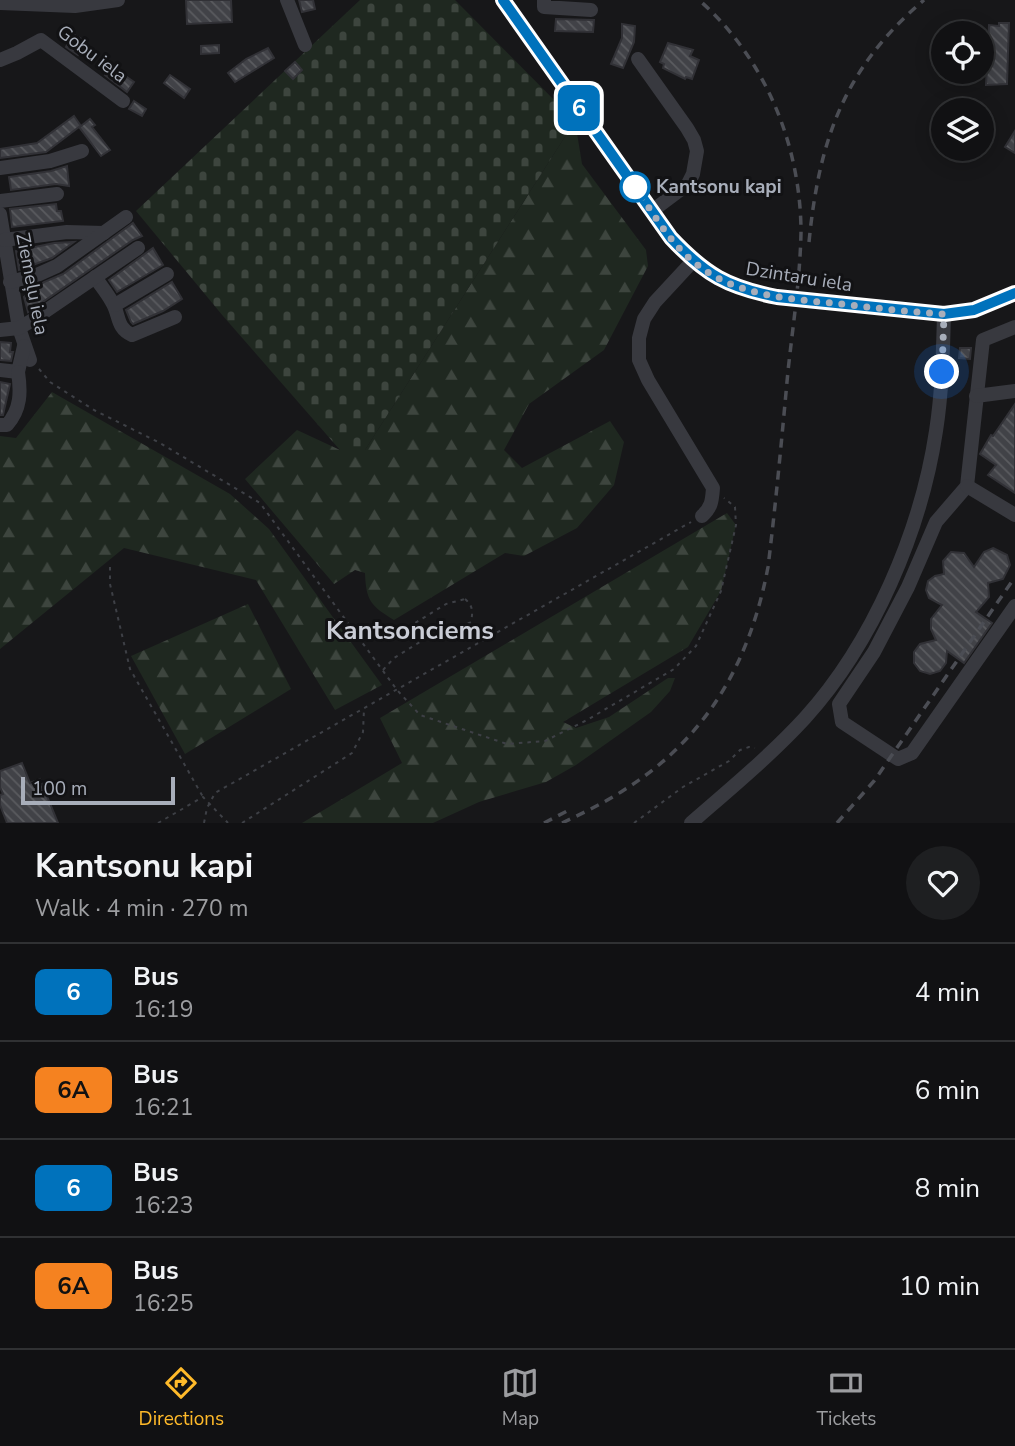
<!DOCTYPE html>
<meta charset="utf-8">
<style>
body{margin:0;font-family:"Nunito Sans",sans-serif;background:#1e1f21;color:#f1f3f6;height:100vh;display:flex;flex-direction:column;font-size:26px;white-space:nowrap}
*{box-sizing:border-box;margin:0}
p{font-size:23px;color:#9c9da0}
.icon{flex:none;width:38px;height:38px;fill:none;stroke:currentColor;stroke-width:2;stroke-linecap:round;stroke-linejoin:round}
.map{position:relative;height:823px;overflow:hidden}
.side{display:flex;flex-direction:column;background:#111113;flex:1}
.side>*{flex:none}
.badge{padding:0 14px;border-radius:10px;font-size:24px;line-height:46px}
.tools{position:absolute;left:931px;top:21px;display:grid;gap:14px}
.tools a{display:grid;place-items:center;width:63px;height:63px;border-radius:50%;background:#111113;box-shadow:0 4px 18px #0003,0 0 0 2px #303133;font-size:35px}
.scale{position:absolute;left:21px;bottom:18px;width:154px;box-sizing:border-box;padding-left:7px;border:4px solid #a8aeba;border-top:0;font-size:19px;line-height:24px;white-space:nowrap;color:#a8aeba;-webkit-text-stroke:5px #121214;paint-order:stroke}
.you{position:absolute;width:35px;height:35px;margin:-18px;border:5px solid #fff;border-radius:50%;background:#1a73e8;box-shadow:0 0 0 10px #1a73e833}
.map>.badge{position:absolute;translate:-50% -50%;box-shadow:0 0 0 4px #fff}
.round{display:grid;place-items:center;flex:none;width:74px;height:74px;border-radius:37px;background:#1e1f21}
.head{display:flex;align-items:center;justify-content:space-between;height:119px;padding:0 35px}
h1{font-size:33px;font-weight:700;line-height:52px}
ul{padding:0;list-style:none}
li{display:flex;align-items:center;gap:21px;height:98px;padding:0 35px;border-top:2px solid #303133}
li div{flex:1}
li b{display:block;font-size:26px}
li em{font-style:normal}
li .badge{min-width:77px;font-weight:700;text-align:center}
.tab-bar{display:flex;justify-content:space-around;align-items:center;height:98px;border-top:2px solid #303133;background:#111113;font-size:19px;color:#9c9da0}
.tab-bar a{display:grid;justify-items:center;gap:4px}
.tab-bar .active{color:#ffba2a}
.map>svg:first-child{display:block}
.forest{fill:url(#forest-firs)}
.cemetery{fill:url(#cemetery-stones)}
.building{fill:url(#building-back-hatch);stroke:#313136;stroke-width:2}
.lines{fill:none;stroke-linecap:round;stroke-linejoin:round}
.path{stroke:#3e4046;stroke-width:2;stroke-dasharray:3.5 5;stroke-linecap:butt}
.minor{stroke:#38393f;stroke-width:14}
.rail{stroke:#4b4d54;stroke-width:3.5;stroke-dasharray:9 7;stroke-linecap:butt}
.line-casing{stroke:#fff;stroke-width:16}
.line{stroke:#0072bc;stroke-width:10}
.walk{stroke:#a8aeba;stroke-width:7;stroke-dasharray:0 12.6}
.stop-dot{fill:#fff;stroke:#0072bc;stroke-width:3.5}
.labels{text-anchor:middle;dominant-baseline:central;stroke-width:6;stroke-linejoin:round;paint-order:stroke}
.street-label{font-size:19px;fill:#a8aeba;stroke:#121214}
.stop-label{font-size:19px;font-weight:bold;fill:#a8aeba;stroke:#121214;text-anchor:start}
.district-label{font-size:26px;font-weight:bold;fill:#cacdd6;stroke:#121214}
</style>
<div class="map">
<svg width="1015" height="823" viewBox="0 0 1015 823">
<defs>
<pattern id="forest-firs" width="22" height="20" patternUnits="userSpaceOnUse" patternTransform="scale(1.75)"><rect width="22" height="20" fill="#1f2820"/><path d="M5 1l3.5 6h-7zM16 11l3.5 6h-7z" fill="#3d453e"/></pattern>
<pattern id="cemetery-stones" width="16" height="16" patternUnits="userSpaceOnUse" patternTransform="scale(1.75)"><rect width="16" height="16" fill="#1f2820"/><path d="M2 7V4a2 2 0 0 1 4 0v3zM10 15v-3a2 2 0 0 1 4 0v3z" fill="#3d453e"/></pattern>
<pattern id="building-back-hatch" width="6" height="6" patternUnits="userSpaceOnUse" patternTransform="scale(1.75)"><rect width="6" height="6" fill="#414247"/><path d="M-1 5l2 2M0 0l6 6M5-1l2 2" fill="none" stroke="#5a5b5f"/></pattern>
</defs>
<rect width="100%" height="100%" fill="#171719"/>
<!-- forest -->
<g class="forest">
<path d="M575,121L582,164L646,250L648,266L604,350L529,404L504,450L522,468L610,421L624,442L614,485L577,528L524,556L505,553L394,620C371,606 366,601 365,573L355,570L334,584L245,479L297,430L340,450H365Z"/>
<polygon points="52,392 230,494 269,529 382,685 335,710 256,580 124,548 0,649 0,436 16,438"/>
<polygon points="727,513 736,525 721,591 688,647 563,722 576,728 609,717 668,678 675,678 670,691 651,712 576,765 546,782 479,802 433,823 302,823 402,763 380,718"/>
<polygon points="248,604 291,689 185,754 131,656"/>
</g>
<!-- cemetery -->
<polygon class="cemetery" points="360,0 455,0 575,121 365,450 340,450 223,316 136,211"/>
<!-- building -->
<g class="building">
<polygon points="186,0 231,0 232,22 187,24"/>
<polygon points="299,0 313,0 315,9 302,12"/>
<polygon points="556,19 594,20 593,32 555,31"/>
<polygon points="999,23 1009,23 1007,84 986,85 989,25 999,26"/>
<polygon points="622,24 635,26 634,42 623,68 611,64 622,38"/>
<polygon points="73,34 85,41 78,55 66,47"/>
<polygon points="668,43 693,50 690,56 699,60 692,79 686,77 685,79 663,68 664,64 660,62"/>
<polygon points="219,45 219,53 201,54 201,46"/>
<polygon points="268,48 274,58 235,82 228,73 246,59"/>
<polygon points="295,62 302,70 293,79 285,71"/>
<polygon points="111,66 134,82 127,92 105,75"/>
<polygon points="170,75 190,89 184,98 164,83"/>
<polygon points="134,101 146,109 142,116 129,109"/>
<polygon points="74,116 81,126 90,119 95,125 92,127 110,150 101,156 79,127 46,152 0,158 0,149 37,143"/>
<polygon points="1015,131 1015,153 1005,147"/>
<polygon points="67,166 69,186 56,184 11,190 9,177 51,171"/>
<polygon points="56,204 57,211 61,211 63,221 12,227 10,209"/>
<polygon points="133,223 142,236 133,240 28,312 24,297 44,282 63,274"/>
<polygon points="74,242 52,258 19,270 16,251 54,243"/>
<polygon points="153,248 163,265 117,292 109,280"/>
<polygon points="172,282 182,299 163,311 133,324 131,322 126,310"/>
<polygon points="0,342 11,343 10,352 13,352 11,361 0,360"/>
<polygon points="960,348 971,348 970,359 959,358"/>
<polygon points="0,382 10,384 3,415 0,415"/>
<polygon points="1015,404 1015,493 988,475 996,465 980,454 991,435 993,436"/>
<polygon points="993,548 1007,555 1010,565 1003,579 988,583 989,597 976,612 992,623 964,663 947,651 946,663 940,671 930,674 920,671 914,663 914,652 920,644 936,640 931,629 931,619 942,605 929,598 926,590 928,581 935,576 944,574 943,561 951,552 964,553 974,567 984,552"/>
<polygon points="22,763 30,783 40,779 58,823 7,823 0,805 0,795 3,794 0,787 0,771"/>
</g>
<g class="lines">
<!-- path -->
<g class="path">
<polyline points="39,369 50,382 94,410 160,443 260,503 397,690 420,715 507,744 545,741 587,720 674,669 696,646 721,591 736,525 735,507 724,498"/>
<polyline points="110,567 110,584 130,669 203,797"/>
<path d="M465,599C473,606 473,611 471,622C458,628 429,645 416,639L412,629L415,623L446,604Z"/>
<polyline points="383,670 394,658 420,642"/>
<polyline points="158,823 203,797 228,823"/>
<polyline points="204,823 207,808 215,793 691,522"/>
<polyline points="242,823 352,753 363,732 364,709"/>
<polyline points="634,823 683,787 729,761 740,750 749,747 755,748"/>
</g>
<!-- minor -->
<g class="minor">
<polyline points="287,0 305,45"/>
<path d="M503,0L671,238C705,274 729,287 777,297L944,314L974,310L1015,293"/>
<polyline points="544,0 544,7 591,10"/>
<polyline points="0,3 75,6 118,0"/>
<polyline points="638,59 687,128 694,140 697,151 693,174 688,184 652,211"/>
<polyline points="0,60 17,53 41,40 123,101"/>
<polyline points="0,168 50,161 82,151"/>
<polyline points="0,201 57,194"/>
<polyline points="0,214 19,328 30,360"/>
<polyline points="4,240 67,232 104,233"/>
<path d="M693,261L655,302L644,319L639,338V360L648,380L713,488C712,500 712,507 702,516"/>
<path d="M95,277C101,286 107,293 112,302C120,315 116,328 132,335L175,317"/>
<polyline points="10,282 37,275 57,266 126,217"/>
<polyline points="115,305 167,274"/>
<polyline points="1015,327 983,340 967,486 936,522 908,587 874,652 839,704 842,722 898,759 912,753 1015,606"/>
<polyline points="0,330 19,328 31,321 138,248"/>
<polyline points="0,370 18,372 24,346"/>
<polyline points="976,396 1015,391"/>
<path d="M0,425H7C21,409 21,392 18,372"/>
<polyline points="967,486 1015,515"/>
<path d="M691,823C730,789 770,756 805,718C873,643 921,531 936,431C942,393 943,353 944,314"/>
</g>
<!-- rail -->
<g class="rail">
<path d="M809,242C819,140 844,68 924,0"/>
<polyline points="544,823 569,810"/>
<path d="M562,823C583,813 604,803 624,790C707,738 750,662 768,567C776,502 782,436 788,371C793,325 800,279 801,233C801,145 765,58 699,0"/>
<polyline points="837,823 874,781 1015,577"/>
</g>
</g>
<g class="lines">
<defs>
<path id="line" d="M503,0L671,238C706,275 727,287 777,297L944,314L974,310L1015,293"/>
</defs>
<!-- line casing -->
<use href="#line" class="line-casing"/>
<!-- line -->
<use href="#line" class="line"/>
<!-- walk -->
<path class="walk" d="M635,187C653,213 670,243 695,263C737,297 791,299 842,304C876,308 910,312 944,314L942,372"/>
</g>
<!-- markers -->
<circle class="stop-dot" cx="635" cy="187" r="14"/>
<g class="labels">
<!-- street labels -->
<g class="street-label">
<text transform="translate(92 54) rotate(37)">Gobu iela</text>
<text transform="translate(799 277) rotate(9)">Dzintaru iela</text>
<text transform="translate(32 284) rotate(79)">Ziemeļu iela</text>
</g>
<!-- stop labels -->
<g class="stop-label">
<text x="656" y="187">Kantsonu kapi</text>
</g>
<!-- district labels -->
<g class="district-label">
<text x="410" y="630">Kantsonciems</text>
</g>
</g>
</svg>
<div class="tools">
<a><svg class="icon" aria-label="locate" viewBox="0 0 24 24"><circle cx="12" cy="12" r="6"/><path d="M12 2v4M12 18v4M2 12h4M18 12h4"/></svg></a>
<a><svg class="icon" aria-label="layers" viewBox="0 0 24 24"><path d="M12 4l9 5-9 5-9-5zM3 14l9 5 9-5"/></svg></a>
</div>
<div class="scale">100 m</div>
<div class="you" style="left:942px;top:372px"></div>
<b class="badge" style="left:579px;top:108px;background:#0072bc;color:#fff">6</b>
</div>
<section class="side">
<div class="head"><div><h1>Kantsonu kapi</h1><p>Walk · 4 min · 270 m</p></div><a class="round"><svg class="icon" aria-label="heart" viewBox="0 0 24 24"><path d="M12 20l-8-8c-3-5 5-10 8-4 3-6 11-1 8 4z"/></svg></a></div>
<ul>
<li><span class="badge" style="background:#0072bc;color:#fff">6</span><div><b>Bus</b><p>16:19</p></div><em>4 min</em></li>
<li><span class="badge" style="background:#f58220;color:#111">6A</span><div><b>Bus</b><p>16:21</p></div><em>6 min</em></li>
<li><span class="badge" style="background:#0072bc;color:#fff">6</span><div><b>Bus</b><p>16:23</p></div><em>8 min</em></li>
<li><span class="badge" style="background:#f58220;color:#111">6A</span><div><b>Bus</b><p>16:25</p></div><em>10 min</em></li>
</ul>
</section>
<nav class="tab-bar">
<a class="active"><svg class="icon" aria-label="directions" viewBox="0 0 24 24"><path d="M12 3l9 9-9 9-9-9zM9 14v-3h6M13 9l2 2-2 2"/></svg>Directions</a>
<a><svg class="icon" aria-label="map" viewBox="0 0 24 24"><path d="M3 6l6-2 6 2 6-2v14l-6 2-6-2-6 2zM9 4v14M15 6v14"/></svg>Map</a>
<a><svg class="icon" aria-label="tickets" viewBox="0 0 24 24"><path d="M3 7h18v10H3zM15 7v10"/></svg>Tickets</a>
</nav>
